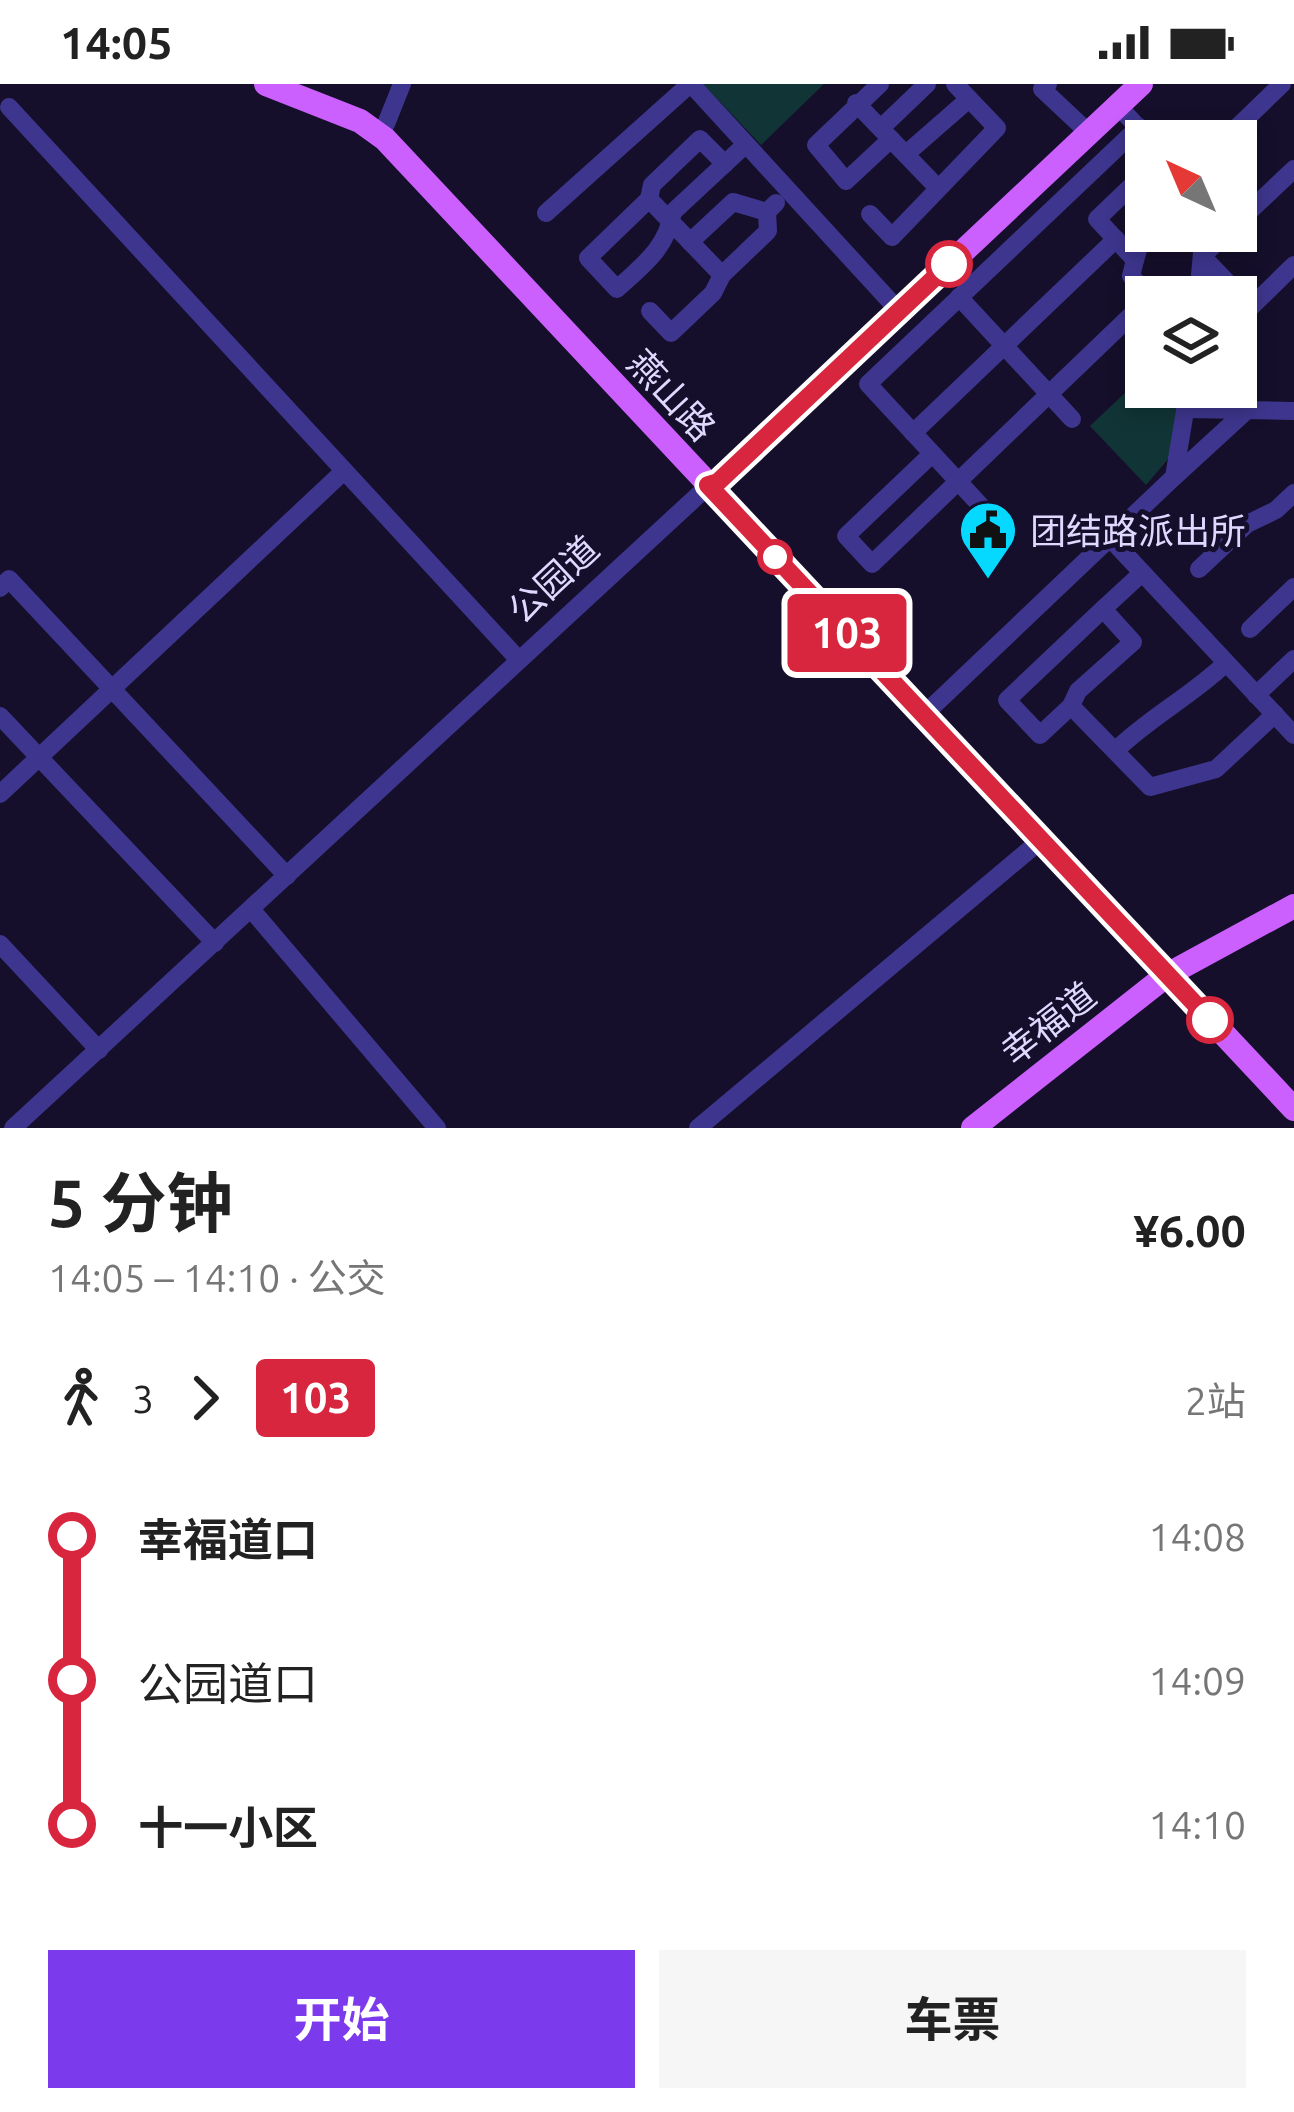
<!DOCTYPE html>
<html lang="zh">
<meta charset="utf-8">
<style>
body{margin:0;font-family:Ubuntu,"Noto Sans SC",sans-serif;background:#f6f6f6;color:#222;height:100vh;display:flex;flex-direction:column;font-size:45px;white-space:nowrap}
*{box-sizing:border-box;margin:0}
p{font-size:39px;color:#767676}
.icon{flex:none;width:66px;height:66px;fill:none;stroke:currentColor;stroke-width:2;stroke-linecap:round;stroke-linejoin:round}
.map{position:relative;height:1044px;overflow:hidden}
.details{display:flex;flex-direction:column;background:#fff;flex:1}
.details>*{flex:none}
.badge{padding:0 24px;border-radius:9px;font-size:42px;line-height:78px}
.needle{width:78px;rotate:316deg}
.buttons{position:absolute;left:1125px;top:36px;display:grid;gap:24px}
.buttons a{display:grid;place-items:center;width:132px;height:132px;border-radius:0px;background:#fff;box-shadow:0 6px 18px #0003;font-size:60px}
.map>.badge{position:absolute;translate:-50% -50%;box-shadow:0 0 0 6px #fff}
.legs{display:flex;align-items:center;gap:18px;height:132px;padding:0 48px;font-size:39px}
.legs p{margin-inline-start:auto}
.head{display:flex;align-items:center;justify-content:space-between;height:204px;padding:0 48px}
h1{font-size:66px;font-weight:700;line-height:90px}
.action{display:flex;gap:24px;margin-top:auto;padding:24px 48px}
.action a{flex:1;height:138px;border-radius:0px;background:#7c3aed;color:#fff;font-size:48px;font-weight:700;line-height:138px;text-align:center}
.action a+a{background:#f6f6f6;color:#222}
ul{padding:0 48px;list-style:none}
li{display:flex;align-items:center;gap:42px;height:144px;font-size:45px}
li i{display:grid;place-items:center;width:18px;height:100%;margin:0 15px;background:currentColor}
li i::after{content:'';width:30px;height:30px;margin:-15px;border:9px solid;border-radius:50%;background:#fff}
li p{margin-inline-start:auto}
li:first-child i{background:linear-gradient(#0000 50%,currentColor 0)}
li:last-child i{background:linear-gradient(currentColor 50%,#0000 0)}
.status{display:flex;justify-content:space-between;align-items:center;height:84px;padding:0 60px;background:#fff;direction:ltr}
.status svg{height:33px;fill:currentColor}
.map>svg:first-child{display:block}
.green{fill:#113536}
.lines{fill:none;stroke-linecap:round;stroke-linejoin:round}
.minor{stroke:#3e368e;stroke-width:18}
.major{stroke:#cc60ff;stroke-width:24}
.line-1-casing{stroke:#fff;stroke-width:27}
.line-1{stroke:#d7263d;stroke-width:18}
.stop-1-dot{fill:#fff;stroke:#d7263d;stroke-width:6}
.labels{text-anchor:middle;dominant-baseline:central;stroke-width:10;stroke-linejoin:round;paint-order:stroke}
.street-label{font-size:36px;fill:#dfd9ff;stroke:#150f2b}
.poi-label{font-size:36px;fill:#dfd9ff;stroke:#150f2b;text-anchor:start}
</style>
<div class="status"><b>14:05</b><svg viewBox="0 0 49 12"><path d="M0 12V9h3v3zM5 12V6h3v6zM10 12V3h3v9zM15 12V0h3v12zM26 1h20v11H26zM47 4h2v5h-2z"/></svg></div>
<div class="map">
<svg width="1294" height="1044" viewBox="0 0 1294 1044">
<rect width="100%" height="100%" fill="#150f2b"/>
<!-- green -->
<g class="green">
<polygon points="703,0 824,0 761,61"/>
<polygon points="1146,289 1146,303 1183,303 1174,368 1146,401 1090,342"/>
</g>
<g class="lines">
<!-- minor -->
<g class="minor">
<polyline points="691,0 899,227"/>
<polyline points="880,0 816,61 846,97 891,55"/>
<polyline points="1048,0 1042,5 1089,49"/>
<polyline points="856,19 936,102"/>
<polyline points="1118,22 1151,57"/>
<polyline points="9,23 519,576"/>
<polyline points="386,40 402,0"/>
<polyline points="881,44 927,0"/>
<polyline points="1223,57 1282,0"/>
<path d="M745,61L673,128C666,165 644,180 617,205L588,174L649,115C673,140 698,166 722,191L768,147L767,128"/>
<polyline points="906,70 969,15"/>
<polyline points="1146,88 1097,135 1135,176 1131,192 1150,213"/>
<polyline points="649,115 652,101 700,55 725,80"/>
<polyline points="546,129 690,0"/>
<polyline points="870,130 892,153 997,44 955,0"/>
<polyline points="1236,140 1294,85"/>
<polyline points="1229,147 1202,172 1251,223 1294,181"/>
<polyline points="690,158 733,118 767,128 776,119"/>
<polyline points="1135,176 1146,140"/>
<polyline points="959,213 1072,335"/>
<polyline points="1198,213 1204,147"/>
<polyline points="650,227 671,249 713,209 722,191"/>
<polyline points="1187,325 1294,327"/>
<polyline points="913,349 1116,155"/>
<polyline points="932,370 846,452 872,480 1146,217"/>
<polyline points="1174,393 1247,326"/>
<polyline points="981,422 868,300 1139,43"/>
<polyline points="1110,454 1294,651"/>
<polyline points="1199,485 1247,440 1276,426 1294,409"/>
<polyline points="1142,489 1103,525 1133,558 1078,607 1071,622 1150,703 1216,685 1275,630"/>
<polyline points="0,504 9,495 287,792"/>
<polyline points="1250,545 1294,503"/>
<polyline points="1256,611 1294,575"/>
<polyline points="1071,622 1040,651 1007,616 1103,525"/>
<polyline points="931,624 1174,393 1189,303"/>
<polyline points="0,632 215,859"/>
<path d="M1115,667C1150,633 1190,613 1226,579"/>
<polyline points="0,710 344,387"/>
<polyline points="251,825 437,1044"/>
<polyline points="0,860 99,966"/>
<polyline points="13,1044 708,402"/>
<polyline points="698,1044 1041,756"/>
</g>
<!-- major -->
<g class="major">
<polyline points="266,0 360,37 385,55 1294,1025"/>
<polyline points="708,402 717,399 1141,0"/>
<polyline points="973,1044 1167,891 1294,822"/>
</g>
</g>
<g class="lines">
<defs>
<polyline id="line-1" points="949,180 718,398 708,401 1210,936"/>
</defs>
<!-- line-1 casing -->
<use href="#line-1" class="line-1-casing"/>
<!-- line-1 -->
<use href="#line-1" class="line-1"/>
</g>
<!-- icons -->
<defs>
<symbol id="civic-pin" viewBox="-11 -11 22 30"><path d="M0 17L-7.5 6A9.5 9.5 0 1 1 7.5 6Z" fill="#05d9ff" stroke="#150f2b"/><path d="M-.6-6.5H3V-4.5H.6V-3L4-1V1h2V6H-6V1h2V-1L-.6-3ZM-1.2 2.5V6h2.4V2.5Z" fill="#111"/></symbol>
</defs>
<g fill-rule="evenodd">
<use href="#civic-pin" x="955" y="413" width="66" height="90"/>
</g>
<!-- markers -->
<g class="stop-1-dot">
<circle cx="949" cy="180" r="21"/>
<circle cx="775" cy="473" r="15"/>
<circle cx="1210" cy="936" r="21"/>
</g>
<g class="labels">
<!-- street labels -->
<g class="street-label">
<text transform="translate(672 311) rotate(47)">燕山路</text>
<text transform="translate(553 495) rotate(-43)">公园道</text>
<text transform="translate(1048 939) rotate(-38)">幸福道</text>
</g>
<!-- poi labels -->
<g class="poi-label">
<text x="1030" y="446">团结路派出所</text>
</g>
</g>
</svg>
<div class="buttons">
<a><svg class="needle" viewBox="-14 -14 28 28"><path d="M0-13l5 13h-10z" fill="#e53935"/><path d="M0 13l5-13h-10z" fill="#767676"/></svg></a>
<a><svg class="icon" aria-label="layers" viewBox="0 0 24 24"><path d="M12 4l9 5-9 5-9-5zM3 14l9 5 9-5"/></svg></a>
</div>
<b class="badge" style="left:847px;top:549px;background:#d7263d;color:#fff">103</b>
</div>
<section class="details">
<div class="head"><div><h1>5 分钟</h1><p>14:05 – 14:10 · 公交</p></div><b>¥6.00</b></div>
<div class="legs"><svg class="icon" aria-label="walk" viewBox="0 0 24 24"><circle cx="13" cy="4" r="2"/><path d="M13 8l-2 6 4 7M11 14l-3 7M7 12l3-4h3l4 4"/></svg>3<svg class="icon" aria-label="forward" viewBox="0 0 24 24"><path d="M9 5l7 7-7 7"/></svg><b class="badge" style="background:#d7263d;color:#fff">103</b><p>2站</p></div>
<ul>
<li><i style="color:#d7263d"></i><b>幸福道口</b><p>14:08</p></li>
<li><i style="color:#d7263d"></i><span>公园道口</span><p>14:09</p></li>
<li><i style="color:#d7263d"></i><b>十一小区</b><p>14:10</p></li>
</ul>
<div class="action"><a>开始</a><a>车票</a></div>
</section>
